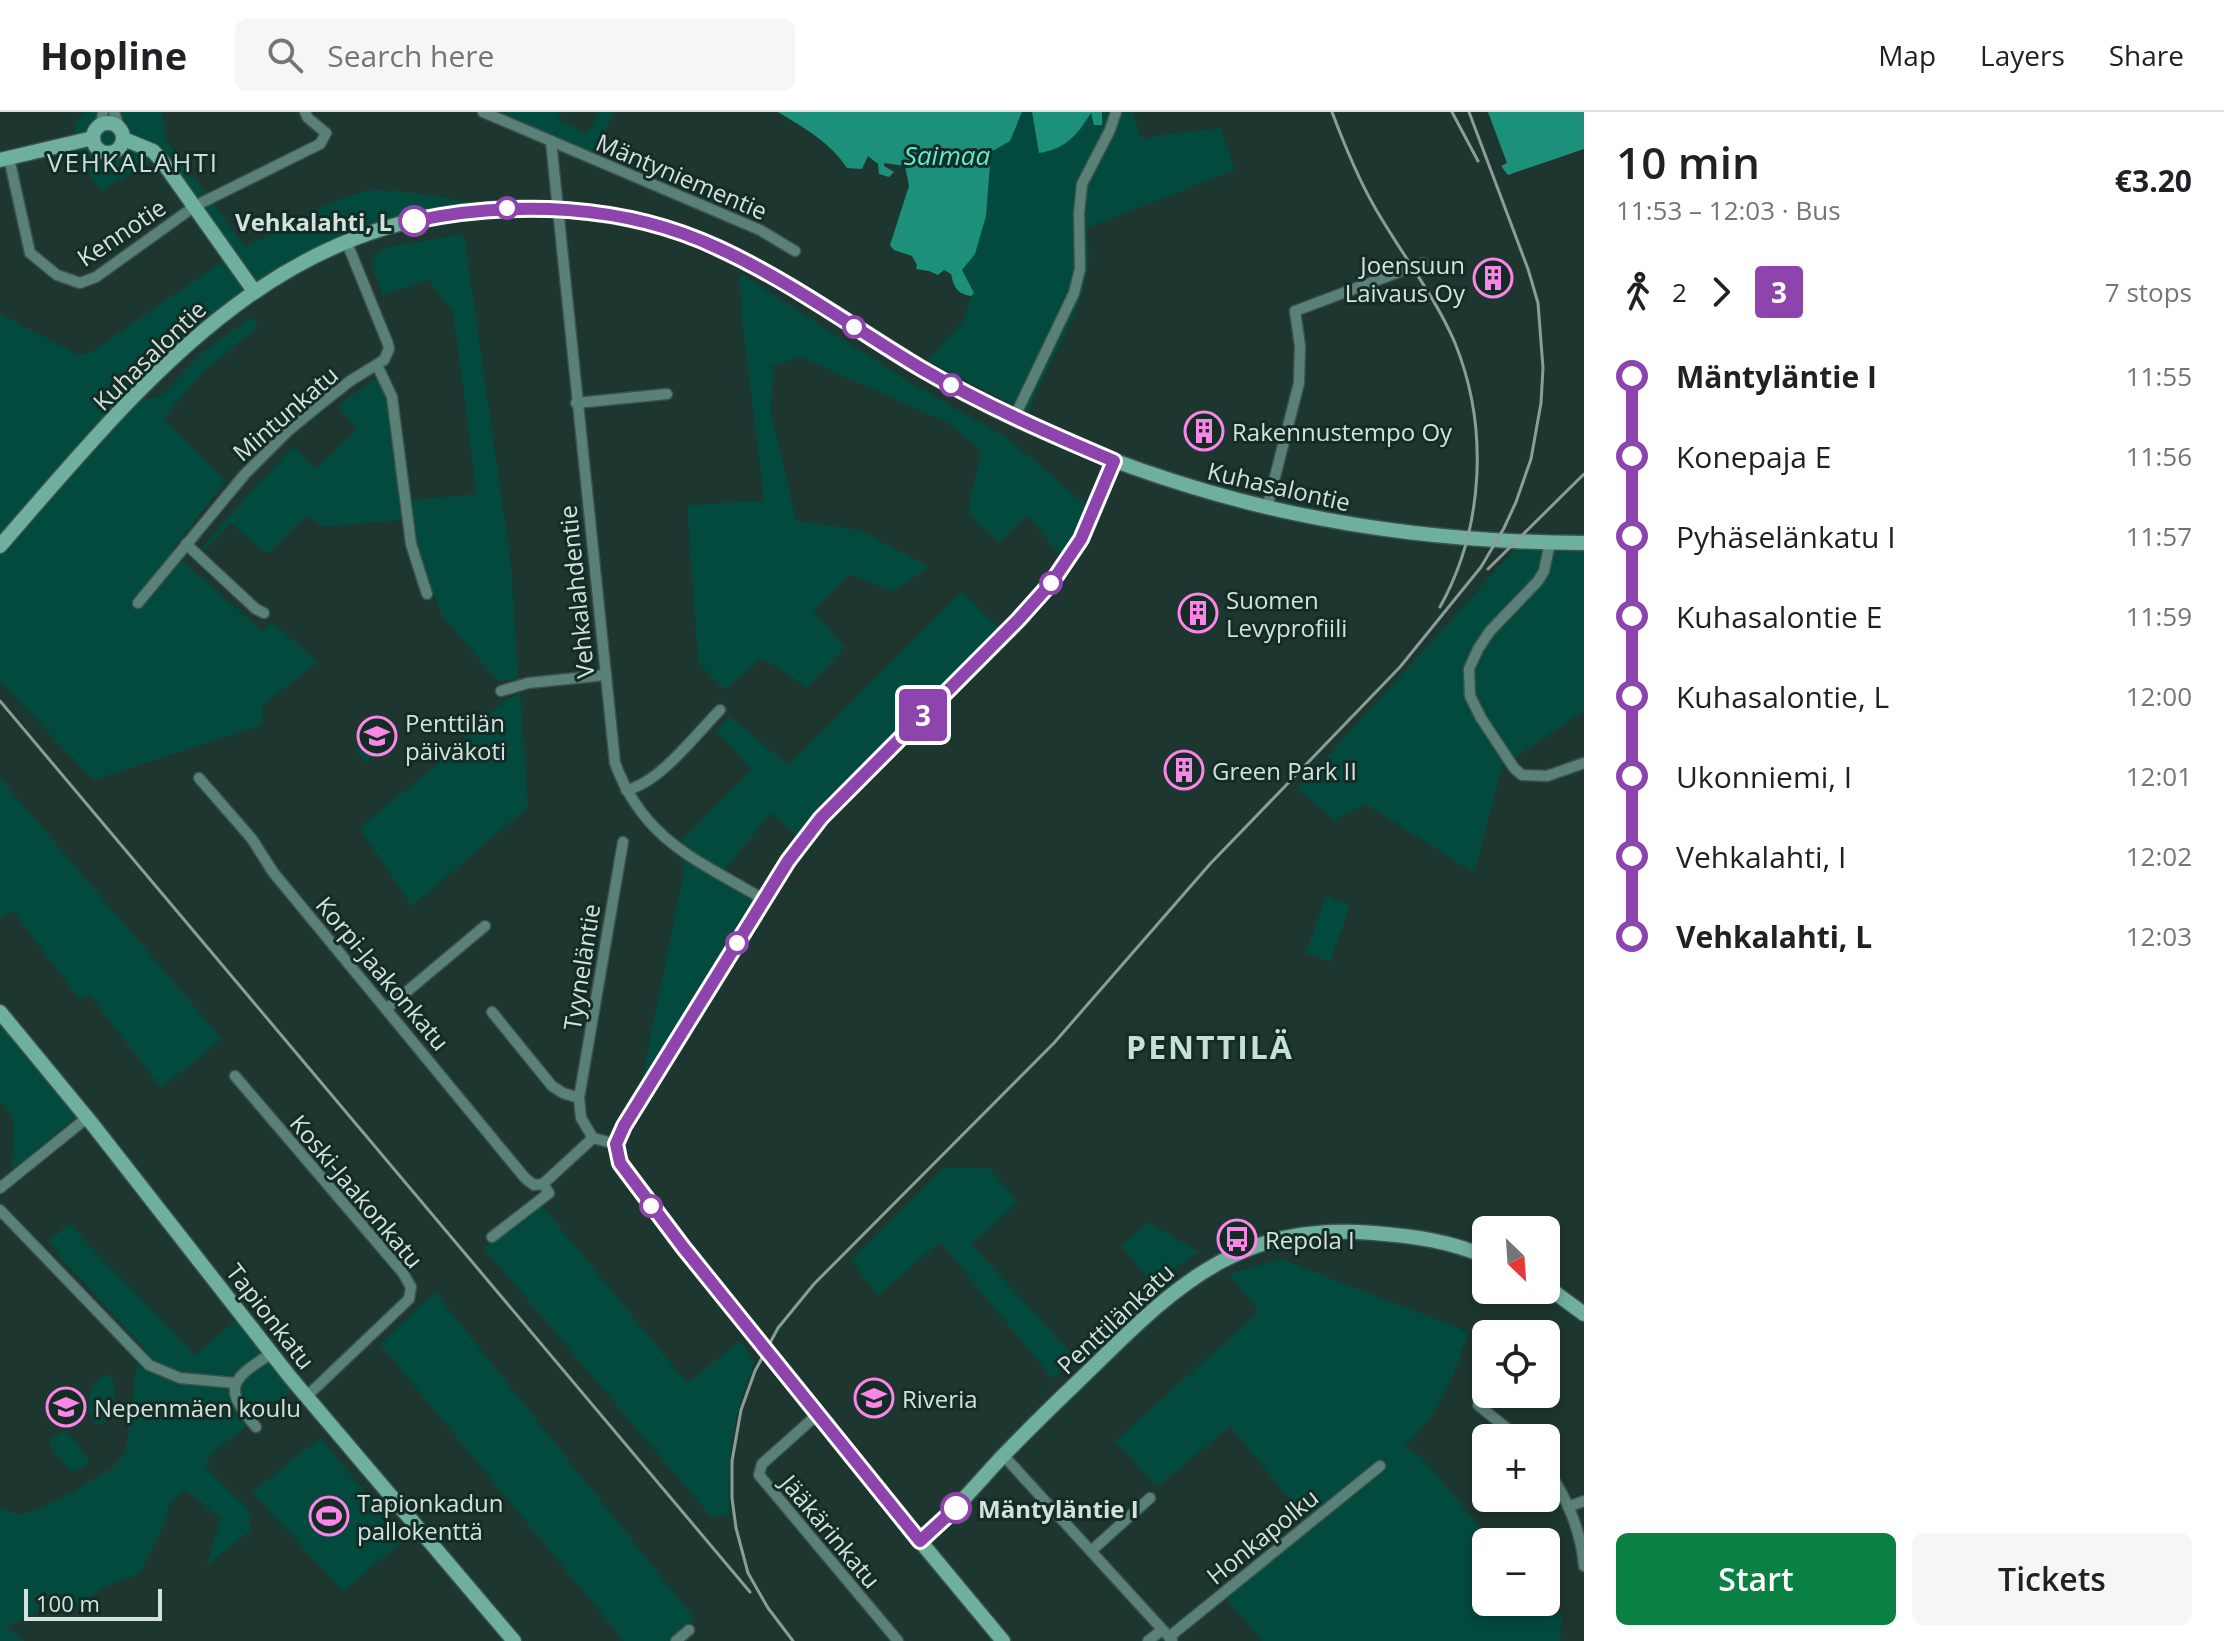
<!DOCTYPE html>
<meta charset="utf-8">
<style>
body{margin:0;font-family:"Open Sans",sans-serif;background:#f6f6f6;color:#202124;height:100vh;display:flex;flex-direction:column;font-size:30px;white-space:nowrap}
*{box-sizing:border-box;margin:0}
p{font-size:26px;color:#757577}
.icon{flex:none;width:44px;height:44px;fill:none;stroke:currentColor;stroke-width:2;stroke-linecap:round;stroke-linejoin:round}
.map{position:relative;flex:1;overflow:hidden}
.details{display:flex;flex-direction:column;background:#fff;width:640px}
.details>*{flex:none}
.badge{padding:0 16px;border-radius:6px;font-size:28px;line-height:52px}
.needle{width:52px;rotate:155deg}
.tools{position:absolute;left:1472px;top:1104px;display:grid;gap:16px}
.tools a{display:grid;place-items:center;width:88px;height:88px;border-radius:12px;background:#fff;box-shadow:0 4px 12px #0003;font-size:40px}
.scale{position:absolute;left:24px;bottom:20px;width:138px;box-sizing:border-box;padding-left:8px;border:4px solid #d4e2de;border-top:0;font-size:22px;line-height:28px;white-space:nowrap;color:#d4e2de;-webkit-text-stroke:6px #142c26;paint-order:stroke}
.map>.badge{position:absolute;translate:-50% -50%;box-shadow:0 0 0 4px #fff}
.legs{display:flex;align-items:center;gap:12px;height:88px;padding:0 32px;font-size:26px}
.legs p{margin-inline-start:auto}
.headline{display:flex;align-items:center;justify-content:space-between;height:136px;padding:0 32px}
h1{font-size:44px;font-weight:600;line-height:60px}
.button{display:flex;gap:16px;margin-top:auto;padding:16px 32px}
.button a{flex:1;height:92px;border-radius:12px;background:#0b8043;color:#fff;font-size:32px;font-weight:600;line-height:92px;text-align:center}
.button a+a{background:#f6f6f6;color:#202124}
ul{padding:0 32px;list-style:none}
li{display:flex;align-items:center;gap:28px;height:80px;font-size:30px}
li i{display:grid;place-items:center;width:12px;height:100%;margin:0 10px;background:currentColor}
li i::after{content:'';width:20px;height:20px;margin:-10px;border:6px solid;border-radius:50%;background:#fff}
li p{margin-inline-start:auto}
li:first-child i{background:linear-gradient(#0000 50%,currentColor 0)}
li:last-child i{background:linear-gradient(currentColor 50%,#0000 0)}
header{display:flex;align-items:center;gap:48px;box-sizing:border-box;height:112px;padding:0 40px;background:#fff;border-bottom:2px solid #e0e0e0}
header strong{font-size:38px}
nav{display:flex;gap:44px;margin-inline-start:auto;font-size:28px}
.search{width:560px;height:72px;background:#f6f6f6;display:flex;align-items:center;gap:20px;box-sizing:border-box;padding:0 28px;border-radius:12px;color:#757577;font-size:30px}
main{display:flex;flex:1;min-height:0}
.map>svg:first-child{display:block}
.green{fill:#024a3e}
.water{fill:#1c907b}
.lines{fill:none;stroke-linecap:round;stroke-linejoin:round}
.street-casing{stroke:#3b524c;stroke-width:13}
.secondary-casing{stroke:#3b524c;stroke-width:17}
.street{stroke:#5a8177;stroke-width:10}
.secondary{stroke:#6faf9e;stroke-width:14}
.rail{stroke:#8b9d98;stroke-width:3}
.line-1-casing{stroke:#fff;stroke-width:18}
.line-1{stroke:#8e44ad;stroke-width:12}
.stop-1-dot{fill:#fff;stroke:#8e44ad;stroke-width:4}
.labels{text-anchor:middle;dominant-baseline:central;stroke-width:6;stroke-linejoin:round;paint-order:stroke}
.street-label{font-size:24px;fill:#d4e2de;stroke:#142c26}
.stop-label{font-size:24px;font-weight:bold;fill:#d4e2de;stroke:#142c26;text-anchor:end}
.poi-label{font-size:24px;fill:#d4e2de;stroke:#142c26;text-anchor:start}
.water-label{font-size:26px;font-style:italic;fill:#5beecf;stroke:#142c26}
.neighbourhood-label{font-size:26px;letter-spacing:2px;fill:#c4e0d8;stroke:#142c26}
.district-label{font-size:32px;font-weight:bold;letter-spacing:2px;fill:#c4e0d8;stroke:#142c26}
</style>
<header>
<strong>Hopline</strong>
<div class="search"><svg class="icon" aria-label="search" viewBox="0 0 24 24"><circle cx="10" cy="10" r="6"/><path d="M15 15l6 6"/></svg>Search here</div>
<nav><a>Map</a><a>Layers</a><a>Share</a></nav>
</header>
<main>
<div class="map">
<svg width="1584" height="1529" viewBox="0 0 1584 1529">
<rect width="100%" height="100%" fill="#1e3630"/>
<!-- green -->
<g class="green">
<path d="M83,0H162L166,27L245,135C278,119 328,89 362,80C385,74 453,87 479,92L427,100L367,116L278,157L221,194L182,227L123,286L104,294L159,285L203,240L250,206L259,214L201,262L163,307L226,369L171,439L263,520L272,510L318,550L263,593L262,613L93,668L0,569V202L79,243L91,240L223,149L152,49L101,79L72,38L76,10Z"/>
<polygon points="486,0 562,0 557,7 587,22 599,3 594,0 614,0 594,46"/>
<path d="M1022,0H1032L1039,40L1091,0L1102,12V0H1132L1141,26L1220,16L1235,58L1087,116C1088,131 1090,147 1087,161C1078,210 1045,253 1029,300L927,249L963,209L971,184L974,181L962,158L975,142L986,104L991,40L1022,5Z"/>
<polygon points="464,122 511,453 518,567 498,569 442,504 419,441 411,388 477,382 453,200 429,168 383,183 372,154 373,143 387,135"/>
<polygon points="739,161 918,275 1006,325 1089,395 1077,423 1062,445 1027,403 999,431 968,401 981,338 948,311 801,245 773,254 771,299 796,409 860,418 929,455 892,480 850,462 813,499 845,535 807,576 762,546 725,578 698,550 687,393 764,389 743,217"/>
<polygon points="378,265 389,295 401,408 322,415 308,403 267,442 231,411 203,440 201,437 250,380 293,335 315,357 357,318 338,293"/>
<polygon points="1529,422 1584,422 1584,599 1502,654 1474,761 1366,692 1334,708 1298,677"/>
<polygon points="962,480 1001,518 797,724 771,701 725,757 761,780 641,972 684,760 682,729 752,657 716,618 729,604 788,653"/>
<polygon points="520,581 528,695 412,794 359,716 435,654 503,589"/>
<polygon points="385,612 399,627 387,637 383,634 365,650 355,638"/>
<polygon points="0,666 222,927 161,976 90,883 80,888 13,799 0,807"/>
<polygon points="1326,784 1350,793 1330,850 1306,841"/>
<polygon points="0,908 78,1003 12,1060 14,1008 5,993 0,992"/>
<polygon points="944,1056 989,1056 1018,1090 971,1132 1075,1245 1053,1267 940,1130 878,1183 851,1148"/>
<path d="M540,1091L687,1271L740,1229L755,1250C731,1307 728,1340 729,1402L712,1406L484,1136Z"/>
<polygon points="1149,1110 1199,1140 1152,1172 1121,1134"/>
<polygon points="69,1112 195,1243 240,1205 296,1275 213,1340 205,1354 248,1397 251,1418 206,1454 221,1407 186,1378 170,1391 166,1409 140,1461 106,1474 78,1493 51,1493 6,1515 24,1529 0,1529 0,1396 19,1403 36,1398 76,1378 111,1357 126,1339 137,1251 145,1237 62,1147 49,1128"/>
<path d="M1281,1147L1469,1220C1453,1265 1440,1302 1404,1335L1421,1345L1482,1417L1488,1430L1486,1490H1520L1525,1497L1562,1502L1560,1529H1263L1225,1486L1308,1409L1230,1314L1157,1375L1115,1329L1259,1200L1229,1162Z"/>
<polygon points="435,1180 694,1506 668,1529 624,1529 380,1232"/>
<path d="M105,1262L112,1266C118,1278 112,1306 101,1313L95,1312C84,1297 87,1271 105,1262Z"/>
<polygon points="61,1319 66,1319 88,1346 88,1351 75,1360 71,1359 49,1333 50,1328"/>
<polygon points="320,1326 405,1427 343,1479 252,1380"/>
</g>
<!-- water -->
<g class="water">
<path d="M778,0H1022L1010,29L991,40L986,104L975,142L962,158L974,181L971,184C957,182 954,175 951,162L944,158L938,163L929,159L916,157L917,153L912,144L894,138L890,133L909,74L905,54L884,51V54L894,60L889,65L879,62L878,52L868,44L862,57L847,56C830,30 804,16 778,0Z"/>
<path d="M1032,0H1102V13H1094L1091,1C1077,23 1066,37 1039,41Z"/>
<polygon points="1488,0 1584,0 1584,37 1508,63 1501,54 1507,51"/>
</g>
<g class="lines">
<defs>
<g id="street">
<polyline points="114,0 119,15"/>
<polyline points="483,0 760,118 795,139"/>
<polyline points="101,12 103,0"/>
<path d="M551,29L615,651C643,728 697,748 763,787"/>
<polyline points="9,46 30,141 57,163 80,171 96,165 195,94 320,32 326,21 308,6 305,0"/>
<polyline points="377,253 392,285 411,432 427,482"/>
<polyline points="576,291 667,282"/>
<polyline points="1014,306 1074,181 1080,157 1079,101 1082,72 1110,18 1116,0"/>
<polyline points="1267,396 1299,271 1300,234 1295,199 1423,151"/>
<polyline points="1550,431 1544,459 1538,469 1490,519 1478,537 1469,557 1470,584 1481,606 1514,656 1522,663 1547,664 1584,651"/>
<polyline points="186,432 256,497 264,501"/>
<polyline points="138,491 245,362 288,319 321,292 350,269 384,248 389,237 388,232 347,131"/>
<polyline points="501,579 528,571 606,563"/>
<polyline points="199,666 252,727 273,760 525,1066 534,1073 543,1072"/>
<path d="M626,678C660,671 696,622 720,598"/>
<polyline points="386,897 485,814"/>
<polyline points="492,900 552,974 563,981 579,986 581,1006 593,1026"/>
<polyline points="235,964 403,1161 411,1175 409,1187 306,1285"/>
<polyline points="579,986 623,730"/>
<polyline points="543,1072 593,1026 616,1032"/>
<polyline points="0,1076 88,1005"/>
<polyline points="0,1098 149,1253 180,1266 235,1271"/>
<polyline points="492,1125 549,1081 543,1072"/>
<polyline points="1478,1293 1519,1326"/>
<polyline points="818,1302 762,1352 759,1363 898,1529"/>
<path d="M256,1315C222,1275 230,1268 272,1241"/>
<polyline points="1003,1343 1172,1528"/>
<path d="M1546,1356C1566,1383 1581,1419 1584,1454"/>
<polyline points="1568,1395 1584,1389"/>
<polyline points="1091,1439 1150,1386"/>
<polyline points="1169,1525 1380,1354"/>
<polyline points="676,1529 689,1518"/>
<polyline points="1148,1529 1162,1518"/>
</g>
<g id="secondary">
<circle cx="108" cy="26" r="15"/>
<polyline points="124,27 153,39 162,49 254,179"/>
<polyline points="0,48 93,26"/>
<path d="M0,434C152,259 289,84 546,97C605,100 666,112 720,136C822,184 911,258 1013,306C1199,393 1380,430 1584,431"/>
<polyline points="0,900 93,1013 290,1265 514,1529"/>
<polyline points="1546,1174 1584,1202"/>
<path d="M920,1429C950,1404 974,1375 1000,1347C1031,1314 1063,1284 1095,1253C1181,1168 1245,1110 1374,1121C1412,1124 1451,1129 1486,1145"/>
<polyline points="1003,1529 910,1417 683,1135 620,1051 616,1032 624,1014 788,749 821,706 1018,508 1052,470 1081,427 1114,349"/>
</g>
</defs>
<!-- street casing -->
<use href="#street" class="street-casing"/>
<!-- secondary casing -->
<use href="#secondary" class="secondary-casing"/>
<!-- street -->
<use href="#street" class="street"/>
<!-- secondary -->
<use href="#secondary" class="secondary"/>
<!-- rail -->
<g class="rail">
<path d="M1332,0C1344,32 1357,64 1374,94C1400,140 1434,182 1455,231C1489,315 1484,416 1440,495"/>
<polyline points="1452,0 1478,49"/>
<polyline points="1488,457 1584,362"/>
<polyline points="0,589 750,1480"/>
<polyline points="793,1529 768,1496 748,1461 736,1416 732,1386 732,1349 741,1298 755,1259 778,1216 814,1172 1054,931 1210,752 1400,555 1481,455 1504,416 1516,390 1531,347 1541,291 1543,256 1538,191 1528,157 1469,0"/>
</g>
</g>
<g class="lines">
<defs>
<path id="line-1" d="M414,109C514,88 625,92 718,136C790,169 855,217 922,257C984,293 1048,321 1114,349L1081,427L1052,470L1018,508L821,706L788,749L624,1014L616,1032L620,1051L683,1135L920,1429L956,1396"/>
</defs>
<!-- line-1 casing -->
<use href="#line-1" class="line-1-casing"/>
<!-- line-1 -->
<use href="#line-1" class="line-1"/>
</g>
<!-- icons -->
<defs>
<symbol id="building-ring" viewBox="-11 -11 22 22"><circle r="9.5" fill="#142c26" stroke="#fa87e6" stroke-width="1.5"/><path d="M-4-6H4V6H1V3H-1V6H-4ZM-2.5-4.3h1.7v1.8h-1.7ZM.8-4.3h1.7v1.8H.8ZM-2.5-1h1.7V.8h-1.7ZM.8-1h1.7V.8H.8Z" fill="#fa87e6"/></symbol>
<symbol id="school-ring" viewBox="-11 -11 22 22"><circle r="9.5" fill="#142c26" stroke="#fa87e6" stroke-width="1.5"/><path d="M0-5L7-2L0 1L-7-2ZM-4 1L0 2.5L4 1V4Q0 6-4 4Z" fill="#fa87e6"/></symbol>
<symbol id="bus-ring" viewBox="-11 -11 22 22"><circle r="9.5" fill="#142c26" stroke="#fa87e6" stroke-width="1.5"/><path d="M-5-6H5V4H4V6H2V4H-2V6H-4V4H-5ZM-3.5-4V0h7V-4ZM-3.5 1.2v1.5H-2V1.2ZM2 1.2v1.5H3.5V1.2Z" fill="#fa87e6"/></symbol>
<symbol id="stadium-ring" viewBox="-11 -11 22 22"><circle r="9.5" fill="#142c26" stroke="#fa87e6" stroke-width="1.5"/><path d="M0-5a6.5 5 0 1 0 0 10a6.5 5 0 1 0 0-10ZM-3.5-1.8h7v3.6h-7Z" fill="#fa87e6"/></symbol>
</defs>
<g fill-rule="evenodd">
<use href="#building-ring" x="1471" y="144" width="44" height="44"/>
<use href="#building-ring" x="1182" y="297" width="44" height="44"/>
<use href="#building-ring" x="1176" y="479" width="44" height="44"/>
<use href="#school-ring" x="355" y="602" width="44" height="44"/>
<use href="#building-ring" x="1162" y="636" width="44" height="44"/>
<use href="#bus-ring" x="1215" y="1105" width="44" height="44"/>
<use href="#school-ring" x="852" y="1264" width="44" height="44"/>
<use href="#school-ring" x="44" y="1273" width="44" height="44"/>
<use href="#stadium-ring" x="307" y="1382" width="44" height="44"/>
</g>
<!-- markers -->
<g class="stop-1-dot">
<circle cx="507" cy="96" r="10"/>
<circle cx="414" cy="109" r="14"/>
<circle cx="854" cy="215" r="10"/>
<circle cx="951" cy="273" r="10"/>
<circle cx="1051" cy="471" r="10"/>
<circle cx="737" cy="831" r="10"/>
<circle cx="651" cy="1094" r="10"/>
<circle cx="956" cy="1396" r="14"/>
</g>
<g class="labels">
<!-- street labels -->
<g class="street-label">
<text transform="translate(682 64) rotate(23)">Mäntyniementie</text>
<text transform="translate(121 120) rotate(-34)">Kennotie</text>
<text transform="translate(149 243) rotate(-44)">Kuhasalontie</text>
<text transform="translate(285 301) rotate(-41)">Mintunkatu</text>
<text transform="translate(1279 374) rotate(13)">Kuhasalontie</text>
<text transform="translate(576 480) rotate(-96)">Vehkalahdentie</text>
<text transform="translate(581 855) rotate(-81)">Tyyneläntie</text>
<text transform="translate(383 861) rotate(50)">Korpi-Jaakonkatu</text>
<text transform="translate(357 1079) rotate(50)">Koski-Jaakonkatu</text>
<text transform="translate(271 1204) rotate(52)">Tapionkatu</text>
<text transform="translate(1115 1206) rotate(-43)">Penttilänkatu</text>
<text transform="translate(831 1419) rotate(50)">Jääkärinkatu</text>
<text transform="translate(1262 1424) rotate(-39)">Honkapolku</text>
</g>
<!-- stop labels -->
<g class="stop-label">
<text x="392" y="109">Vehkalahti, L</text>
<text x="978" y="1396" text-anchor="start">Mäntyläntie I</text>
</g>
<!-- poi labels -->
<g class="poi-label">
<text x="1465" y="152" text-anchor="end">Joensuun<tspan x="1465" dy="28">Laivaus Oy</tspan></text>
<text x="1232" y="319">Rakennustempo Oy</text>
<text x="1226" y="487">Suomen<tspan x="1226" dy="28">Levyprofiili</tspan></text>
<text x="405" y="610">Penttilän<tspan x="405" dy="28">päiväkoti</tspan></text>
<text x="1212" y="658">Green Park II</text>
<text x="1265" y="1127">Repola I</text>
<text x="902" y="1286">Riveria</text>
<text x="94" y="1295">Nepenmäen koulu</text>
<text x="357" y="1390">Tapionkadun<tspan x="357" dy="28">pallokenttä</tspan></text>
</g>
<!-- water labels -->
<g class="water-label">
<text x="947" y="43">Saimaa</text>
</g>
<!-- neighbourhood labels -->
<g class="neighbourhood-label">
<text x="133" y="50">VEHKALAHTI</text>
</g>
<!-- district labels -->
<g class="district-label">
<text x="1210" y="934">PENTTILÄ</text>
</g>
</g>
</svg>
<div class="tools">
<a><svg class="needle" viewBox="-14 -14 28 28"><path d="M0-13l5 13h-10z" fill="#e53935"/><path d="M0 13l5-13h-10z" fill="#757577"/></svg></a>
<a><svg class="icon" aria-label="locate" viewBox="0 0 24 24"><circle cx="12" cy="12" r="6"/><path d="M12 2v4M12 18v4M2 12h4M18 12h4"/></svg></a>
<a>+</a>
<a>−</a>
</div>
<div class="scale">100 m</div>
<b class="badge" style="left:923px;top:603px;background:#8e44ad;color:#fff">3</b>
</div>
<section class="details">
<div class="headline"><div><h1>10 min</h1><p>11:53 – 12:03 · Bus</p></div><b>€3.20</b></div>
<div class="legs"><svg class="icon" aria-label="walk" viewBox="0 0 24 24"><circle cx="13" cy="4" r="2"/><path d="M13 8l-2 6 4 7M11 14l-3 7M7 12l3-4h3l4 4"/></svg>2<svg class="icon" aria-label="forward" viewBox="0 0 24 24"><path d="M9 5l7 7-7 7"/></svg><b class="badge" style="background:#8e44ad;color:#fff">3</b><p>7 stops</p></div>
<ul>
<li><i style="color:#8e44ad"></i><b>Mäntyläntie I</b><p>11:55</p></li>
<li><i style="color:#8e44ad"></i><span>Konepaja E</span><p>11:56</p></li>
<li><i style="color:#8e44ad"></i><span>Pyhäselänkatu I</span><p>11:57</p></li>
<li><i style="color:#8e44ad"></i><span>Kuhasalontie E</span><p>11:59</p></li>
<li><i style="color:#8e44ad"></i><span>Kuhasalontie, L</span><p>12:00</p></li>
<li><i style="color:#8e44ad"></i><span>Ukonniemi, I</span><p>12:01</p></li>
<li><i style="color:#8e44ad"></i><span>Vehkalahti, I</span><p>12:02</p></li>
<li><i style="color:#8e44ad"></i><b>Vehkalahti, L</b><p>12:03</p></li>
</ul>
<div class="button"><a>Start</a><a>Tickets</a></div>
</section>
</main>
